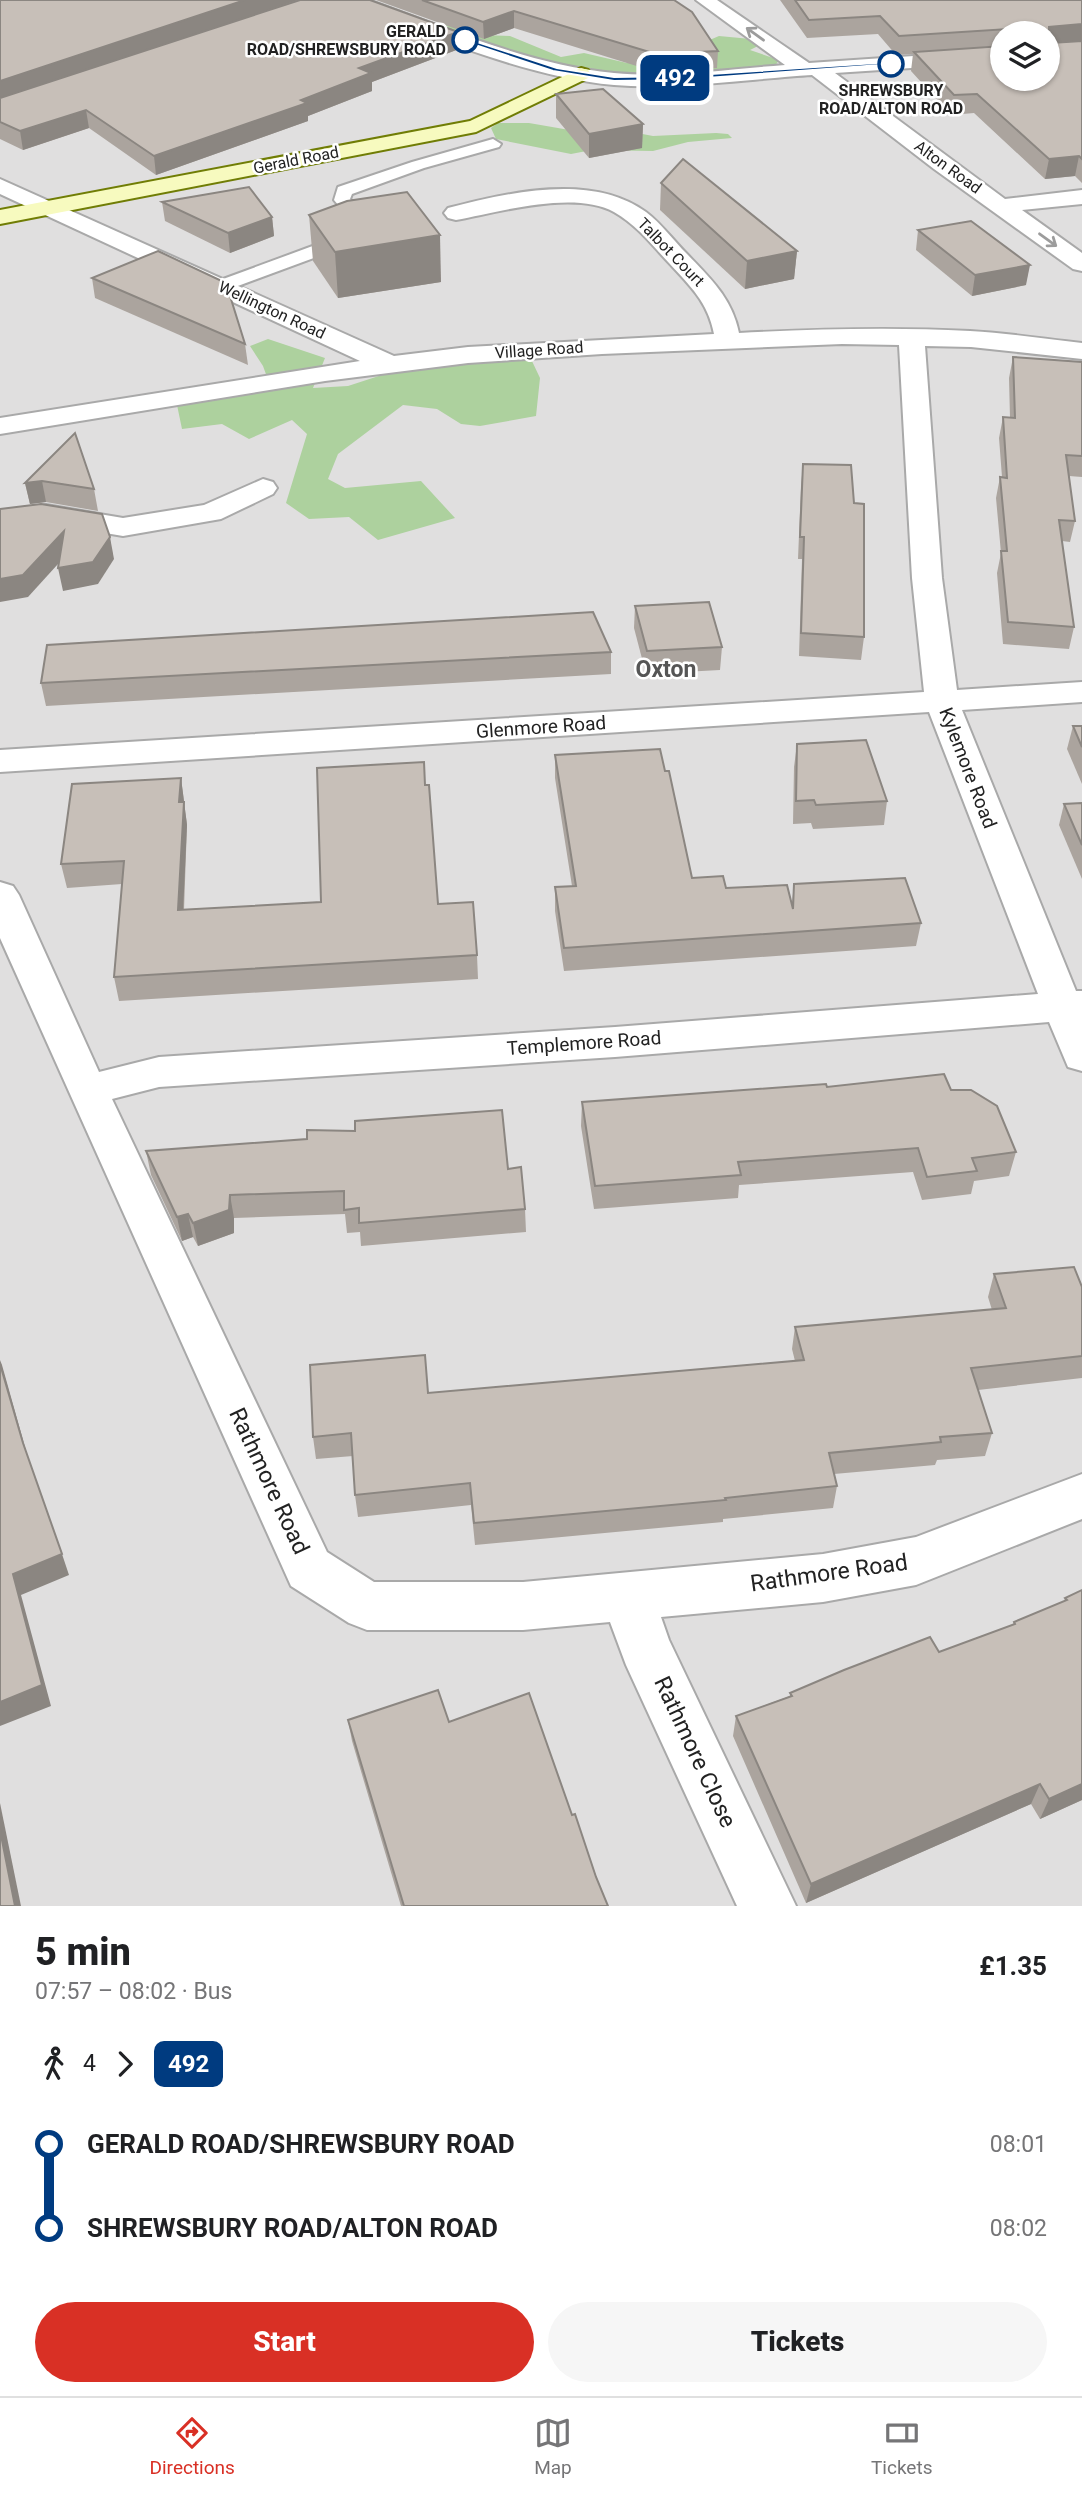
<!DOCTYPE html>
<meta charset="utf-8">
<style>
body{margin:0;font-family:Roboto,sans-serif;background:#f6f6f6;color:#202124;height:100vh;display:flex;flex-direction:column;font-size:26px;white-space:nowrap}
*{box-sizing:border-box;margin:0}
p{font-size:23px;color:#757577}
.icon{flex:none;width:38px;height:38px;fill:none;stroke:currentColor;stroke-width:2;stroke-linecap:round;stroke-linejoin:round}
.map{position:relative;height:1906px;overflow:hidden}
.side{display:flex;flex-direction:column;background:#fff;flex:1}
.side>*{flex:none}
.badge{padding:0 14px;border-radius:10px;font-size:24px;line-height:46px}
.buttons{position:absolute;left:990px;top:21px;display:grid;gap:14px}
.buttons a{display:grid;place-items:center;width:70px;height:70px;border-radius:50%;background:#fff;box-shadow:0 2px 5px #0004;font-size:35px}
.map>.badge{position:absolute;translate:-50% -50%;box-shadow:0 0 0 4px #fff}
.legs{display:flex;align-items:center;gap:10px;height:77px;padding:0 35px;font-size:23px}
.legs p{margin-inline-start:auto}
.summary{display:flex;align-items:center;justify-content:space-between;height:119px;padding:0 35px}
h1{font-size:38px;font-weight:800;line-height:52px}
.primary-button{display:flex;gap:14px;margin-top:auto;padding:14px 35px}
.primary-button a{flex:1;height:80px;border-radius:42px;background:#d93025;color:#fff;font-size:28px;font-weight:800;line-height:80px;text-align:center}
.primary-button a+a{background:#f6f6f6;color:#202124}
ul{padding:0 35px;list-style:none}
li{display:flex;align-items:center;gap:24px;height:84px;font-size:26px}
li i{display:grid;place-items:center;width:10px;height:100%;margin:0 9px;background:currentColor}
li i::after{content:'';width:18px;height:18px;margin:-9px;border:5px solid;border-radius:50%;background:#fff}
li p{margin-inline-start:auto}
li:first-child i{background:linear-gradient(#0000 50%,currentColor 0)}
li:last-child i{background:linear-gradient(currentColor 50%,#0000 0)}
.dock{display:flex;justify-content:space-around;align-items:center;height:98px;border-top:2px solid #e0e0e0;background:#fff;font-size:19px;color:#757577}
.dock a{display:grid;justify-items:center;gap:4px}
.dock .selected{color:#d93025}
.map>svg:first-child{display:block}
.residential{fill:#e0dfdf;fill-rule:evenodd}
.forest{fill:#add19e}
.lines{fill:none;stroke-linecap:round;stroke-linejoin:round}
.lane-casing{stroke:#a9a9a9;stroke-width:4}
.street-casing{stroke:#a9a9a9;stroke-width:4}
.secondary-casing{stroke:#707d05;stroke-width:4}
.lane{fill:#fff;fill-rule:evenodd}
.street{fill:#fff;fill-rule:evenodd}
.secondary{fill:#f7fabf;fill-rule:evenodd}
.wall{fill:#aba49e;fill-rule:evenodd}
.shaded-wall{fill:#8b8681}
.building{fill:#c7bfb8;stroke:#8b8681;stroke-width:2}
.oneway{stroke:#9c9c9c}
.line-1{fill:#003b80;stroke:#fff;stroke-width:2}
.stop-1-dot{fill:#fff;stroke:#003b80;stroke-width:3.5}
.labels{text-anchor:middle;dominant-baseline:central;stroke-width:5;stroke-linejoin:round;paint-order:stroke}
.far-stop-label{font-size:16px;font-weight:bold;fill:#222;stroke:#fff;text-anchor:end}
.far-street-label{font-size:16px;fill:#222;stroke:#fff}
.street-label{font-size:19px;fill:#222;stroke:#fff}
.quarter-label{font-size:23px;font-weight:bold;fill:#555;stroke:#fff}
.near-street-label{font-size:23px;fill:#222;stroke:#fff}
</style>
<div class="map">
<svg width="1082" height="1906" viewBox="0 0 1082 1906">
<rect width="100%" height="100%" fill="#f2efe9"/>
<!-- residential -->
<path class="residential" d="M0,0H1082V1906H0ZM1003,33H1048V79H1003Z"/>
<!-- forest -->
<g class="forest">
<polygon points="444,24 483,35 510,36 561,57 584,53 627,63 665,59 719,36 751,39 760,45 750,50 779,60 775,66 647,77 572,71 470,44"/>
<polygon points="498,123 529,123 581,132 632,132 653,136 716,133 728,134 732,138 688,142 653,151 592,150 571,154 496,139 491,128"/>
<polygon points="268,339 325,358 313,388 348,386 388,373 446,367 499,356 531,359 540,378 536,416 480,426 461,424 437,409 403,405 338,454 328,479 345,488 421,481 455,518 378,540 349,517 309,519 286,503 307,434 292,420 249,439 222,424 182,429 177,405 267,377 263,366 250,346"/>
</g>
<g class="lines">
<defs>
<polygon id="lane" points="493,139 501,144 499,147 424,168 352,194 350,199 367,219 349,245 227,290 221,291 212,286 215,282 337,237 350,219 334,200 338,187 412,162"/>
<g id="street">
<path d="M341,0H368C447,28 529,65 614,73C670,78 729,69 785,65L696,0H717L809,63L1003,50V62L835,73L1005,199L1082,190V204L1022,210L1082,253V271L1073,269L934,169L812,75C749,79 676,90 614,85C525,77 428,34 343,4Z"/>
<path d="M0,179L394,356L468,347L714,334C708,302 690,286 669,263C652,245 637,225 614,212C574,190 499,212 456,220L448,218L444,213L448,208C508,193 591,172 646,212C661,223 673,240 687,254C710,278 732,298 739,333C816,329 893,327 970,331C1007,333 1045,339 1082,343V359L971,347L925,346L942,578L957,690L1082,682V702L962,710L1076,991H1082V1071L1068,1067L1049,1022L615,1057L159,1087L112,1099L327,1552L374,1582H523L823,1554L916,1537L1082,1474V1519L916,1585L823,1602L661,1617L669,1640L796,1906H737L626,1665L610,1622L523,1630H367L349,1623L291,1586L0,938V882L13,886L19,895L99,1072L159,1057L615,1027L1038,994L929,712L0,772V750L924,692L912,578L899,345L842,344L602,354L468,363L325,381L0,434V418L360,361L0,194Z"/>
<polygon points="263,479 273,482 277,488 273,494 221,519 123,536 46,523 0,529 0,511 46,505 123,518 204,505"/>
</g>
<polygon id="secondary" points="581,68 588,70 591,74 588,78 476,132 0,224 0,210 470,121"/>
</defs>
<!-- lane casing -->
<use href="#lane" class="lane-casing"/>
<!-- street casing -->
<use href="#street" class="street-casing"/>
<!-- secondary casing -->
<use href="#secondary" class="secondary-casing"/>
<!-- lane -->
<use href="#lane" class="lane"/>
<!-- street -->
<use href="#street" class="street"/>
<!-- secondary -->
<use href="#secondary" class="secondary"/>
</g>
<!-- wall -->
<g class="wall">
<polygon points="0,0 298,0 201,33 459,49 372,82 372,91 308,116 308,121 156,175 89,128 23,150 0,139"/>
<polygon points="376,0 674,0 718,51 717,68 656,72 514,28 484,39"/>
<path d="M780,0H1082V183L1075,176L1045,179L974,113L951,115L911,71L913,54L896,55L878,34L807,38ZM1003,33H1048L1003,79Z"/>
<polygon points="556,94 643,124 642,148 589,158 556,118"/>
<polygon points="661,183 797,251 794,279 745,289 660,210"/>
<polygon points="162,202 272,217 274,236 230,253 165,221"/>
<polygon points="309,215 441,282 338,298 313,261"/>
<polygon points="918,230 1026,285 972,296 916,250"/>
<polygon points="92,278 245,344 248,365 95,298"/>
<polygon points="1013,357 1082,362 1082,477 1069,476 1075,521 1070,542 1062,541 1074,627 1069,649 1003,644 997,573 1001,553 996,498 1000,477 1002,477 999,438 1003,417 1010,418 1009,378"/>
<polygon points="75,433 94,489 98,511 46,502 30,504 25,483"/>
<polygon points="803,464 864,637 861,660 799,656 802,559 798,559 801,486"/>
<polygon points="635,606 722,647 720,670 646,674 634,628"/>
<polygon points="611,652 611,674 46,706 41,683"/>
<polygon points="1073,726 1082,726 1082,784 1067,749"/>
<polygon points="797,744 887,801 884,825 813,829 811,823 793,824 794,767"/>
<polygon points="555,755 665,771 692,878 726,888 792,903 794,884 921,923 916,946 564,971 555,911 555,887 572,886 555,778"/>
<polygon points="181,778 187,825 184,910 321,902 425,785 438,904 477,955 478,979 119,1001 114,977 122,884 67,888 61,864"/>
<polygon points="1082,803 1082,879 1059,825 1064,804"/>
<polygon points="827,1087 951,1090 1016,1152 1009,1176 974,1181 971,1194 922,1200 913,1172 739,1185 738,1198 594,1209 581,1126 582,1102"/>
<polygon points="146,1151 508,1169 525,1209 526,1232 361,1246 360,1232 347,1233 345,1214 234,1218 234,1233 198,1246 193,1237 182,1241 151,1175"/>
<polygon points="994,1274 1082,1287 1082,1378 978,1390 992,1433 985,1456 937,1460 935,1465 834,1474 837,1486 833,1508 723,1519 723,1522 475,1545 471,1505 358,1517 355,1495 353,1456 316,1459 313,1437 428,1393 795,1361 792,1349 795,1327 992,1310 988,1297"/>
<polygon points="1082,1590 1082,1800 1040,1819 1031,1804 806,1903 733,1736 736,1716 790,1696 790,1693 939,1652 1013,1625 1014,1622 1064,1602 1065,1598"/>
<polygon points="348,1720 449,1722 572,1815 608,1906 401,1906 352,1741"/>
</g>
<!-- shaded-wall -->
<g class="shaded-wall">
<polygon points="245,0 298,0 0,100 0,81"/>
<polygon points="514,11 514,28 484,39 483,22"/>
<polygon points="1082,24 1082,42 1048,45 1049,27"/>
<polygon points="458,32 459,49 372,82 372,91 308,116 308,121 156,175 154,156 301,100 359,68"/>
<polygon points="86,110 89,128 23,150 20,131"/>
<polygon points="643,124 642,148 589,158 589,134"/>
<polygon points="1079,156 1075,176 1045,179 1049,159"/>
<polygon points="272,217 274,236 230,253 228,233"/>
<polygon points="440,235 441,282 338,298 335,252"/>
<polygon points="797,251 794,279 745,289 747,261"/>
<polygon points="1030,265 1026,285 972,296 975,275"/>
<polygon points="42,481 46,502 30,504 25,483"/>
<polygon points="64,531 68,553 28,597 0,602 0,579"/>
<polygon points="110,537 114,559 98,584 63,591 58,568"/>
<polygon points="181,778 187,825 182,934 178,910 179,802"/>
<polygon points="230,1195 234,1218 234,1233 198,1246 193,1223"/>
<polygon points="188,1214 193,1237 182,1241 177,1217"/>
<polygon points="0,1360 2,1365 30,1465 23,1443 0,1364"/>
<polygon points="62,1554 69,1575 21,1595 51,1706 0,1726 0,1702 13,1574"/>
<polygon points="1040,1784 1031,1804 806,1903 811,1884"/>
<polygon points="1082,1784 1082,1800 1040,1819 1049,1799"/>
<polygon points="0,1803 21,1906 15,1906 0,1830"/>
</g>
<!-- building -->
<g class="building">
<polygon points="0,0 245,0 0,81"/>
<polygon points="300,0 370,0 458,32 359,68 371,73 301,100 307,103 154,156 86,110 20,131 0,122 0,98"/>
<polygon points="422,0 674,0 692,12 718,51 656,54 514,11 483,22"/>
<polygon points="795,0 1082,0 1082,24 1049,27 1049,40 1051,43 1082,41 1082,159 1079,156 1049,159 977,94 954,95 914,52 1003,46 1003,79 1048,79 1048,33 1008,33 1008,29 899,36 880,16 809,20"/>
<polygon points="603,89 643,124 589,134 556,94"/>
<polygon points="683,159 797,251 747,261 661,183"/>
<polygon points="249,187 272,217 228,233 162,202"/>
<polygon points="407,192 440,235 335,252 309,215 347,201"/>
<polygon points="971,221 1030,265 975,275 918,230"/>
<polygon points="158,251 226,283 245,344 92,278"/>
<polygon points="1013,357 1082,362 1082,456 1066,455 1075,521 1059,520 1074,627 1008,622 1001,551 1007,551 1000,477 1007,478 1003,417 1015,418"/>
<polygon points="75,433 94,489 42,481 25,483"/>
<polygon points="803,464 851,465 854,503 864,504 864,637 801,633 804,537 800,537"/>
<polygon points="41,504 102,514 110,537 93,562 58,568 64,531 23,575 0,579 0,509"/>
<polygon points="709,602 722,647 647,651 635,606"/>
<polygon points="593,612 611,652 41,683 47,645"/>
<polygon points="1073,726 1082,726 1082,747"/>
<polygon points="866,740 887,801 816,805 814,800 796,801 797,744"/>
<polygon points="660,749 665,771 669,771 692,878 723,876 726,888 787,885 793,909 794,884 905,878 921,923 564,948 555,887 576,886 555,755"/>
<polygon points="424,762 425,785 429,785 438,904 473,902 477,955 114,977 124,861 61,864 72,784 181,778 179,802 184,802 178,910 321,902 317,768"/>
<polygon points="1082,803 1082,845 1064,804"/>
<polygon points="944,1074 951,1090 971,1090 997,1106 1016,1152 972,1158 977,1171 927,1177 918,1148 738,1162 741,1175 595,1186 582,1102 826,1084 827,1087"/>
<polygon points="502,1110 508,1169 521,1167 525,1209 359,1223 359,1208 344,1210 344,1191 230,1195 229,1210 193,1223 188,1214 177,1217 146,1151 307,1139 307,1130 355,1131 355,1121"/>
<polygon points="1074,1267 1082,1287 1082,1356 971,1368 992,1433 940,1437 941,1442 829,1453 837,1486 725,1498 726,1500 474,1523 470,1483 355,1495 351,1433 313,1437 310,1365 425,1355 428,1393 804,1360 795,1327 1006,1308 994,1274"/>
<polygon points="0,1364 23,1443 62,1554 13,1574 42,1685 0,1702"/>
<polygon points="1082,1590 1082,1784 1049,1799 1040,1784 811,1884 736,1716 792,1696 790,1693 844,1670 930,1637 939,1652 1015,1624 1014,1622 1067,1600 1065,1598"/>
<polygon points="438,1690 449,1722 529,1693 572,1815 575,1814 596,1877 608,1906 404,1906 348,1720"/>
<polygon points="0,1830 15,1906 0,1906"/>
</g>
<!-- one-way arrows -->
<defs><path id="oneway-shaft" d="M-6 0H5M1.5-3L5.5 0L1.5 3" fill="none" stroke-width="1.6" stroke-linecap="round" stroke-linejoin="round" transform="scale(1.75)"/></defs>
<g class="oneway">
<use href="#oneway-shaft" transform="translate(755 34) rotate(-144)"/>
<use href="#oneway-shaft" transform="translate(1048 240) rotate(36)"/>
</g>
<!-- line-1 -->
<polygon class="line-1" points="465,38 557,68 614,77 680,76 891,62 894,64 680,80 614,81 553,71 463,41"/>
<!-- markers -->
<g class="stop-1-dot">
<circle cx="465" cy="40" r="12"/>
<circle cx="891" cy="64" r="12"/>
</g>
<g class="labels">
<!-- far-stop labels -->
<g class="far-stop-label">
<text x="446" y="31">GERALD<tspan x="446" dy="18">ROAD/SHREWSBURY ROAD</tspan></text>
<text x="891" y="90" text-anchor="middle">SHREWSBURY<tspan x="891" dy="18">ROAD/ALTON ROAD</tspan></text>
</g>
<!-- far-street labels -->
<g class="far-street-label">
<text transform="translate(296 160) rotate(-11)">Gerald Road</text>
<text transform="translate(948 167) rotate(36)">Alton Road</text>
<text transform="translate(671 252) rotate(46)">Talbot Court</text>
<text transform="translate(272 310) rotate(25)">Wellington Road</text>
<text transform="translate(539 350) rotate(-4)">Village Road</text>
</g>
<!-- street labels -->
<g class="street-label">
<text transform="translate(541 727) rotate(-4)">Glenmore Road</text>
<text transform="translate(968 768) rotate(69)">Kylemore Road</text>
<text transform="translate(584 1043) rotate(-4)">Templemore Road</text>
</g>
<!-- quarter labels -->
<g class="quarter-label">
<text x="666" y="669">Oxton</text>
</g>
<!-- near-street labels -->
<g class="near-street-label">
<text transform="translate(269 1481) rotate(65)">Rathmore Road</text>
<text transform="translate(829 1573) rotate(-8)">Rathmore Road</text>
<text transform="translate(695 1752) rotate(65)">Rathmore Close</text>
</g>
</g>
</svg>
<div class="buttons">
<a><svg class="icon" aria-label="layers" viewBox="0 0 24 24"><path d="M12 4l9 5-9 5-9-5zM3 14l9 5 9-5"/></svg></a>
</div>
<b class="badge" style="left:675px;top:78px;background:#003b80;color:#fff">492</b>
</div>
<section class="side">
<div class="summary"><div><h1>5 min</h1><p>07:57 – 08:02 · Bus</p></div><b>£1.35</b></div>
<div class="legs"><svg class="icon" aria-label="walk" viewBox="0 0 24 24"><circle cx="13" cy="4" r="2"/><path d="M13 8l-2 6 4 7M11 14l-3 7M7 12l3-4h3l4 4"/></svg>4<svg class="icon" aria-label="forward" viewBox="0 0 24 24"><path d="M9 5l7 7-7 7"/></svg><b class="badge" style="background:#003b80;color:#fff">492</b></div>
<ul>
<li><i style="color:#003b80"></i><b>GERALD ROAD/SHREWSBURY ROAD</b><p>08:01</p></li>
<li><i style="color:#003b80"></i><b>SHREWSBURY ROAD/ALTON ROAD</b><p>08:02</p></li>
</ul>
<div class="primary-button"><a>Start</a><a>Tickets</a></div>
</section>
<nav class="dock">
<a class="selected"><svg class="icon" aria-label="directions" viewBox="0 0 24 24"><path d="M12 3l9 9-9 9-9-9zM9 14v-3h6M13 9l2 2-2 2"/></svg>Directions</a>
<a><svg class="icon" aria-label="map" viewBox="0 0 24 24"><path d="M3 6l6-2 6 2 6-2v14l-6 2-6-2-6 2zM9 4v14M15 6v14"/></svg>Map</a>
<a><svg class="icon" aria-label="tickets" viewBox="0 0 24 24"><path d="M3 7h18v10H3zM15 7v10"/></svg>Tickets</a>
</nav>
